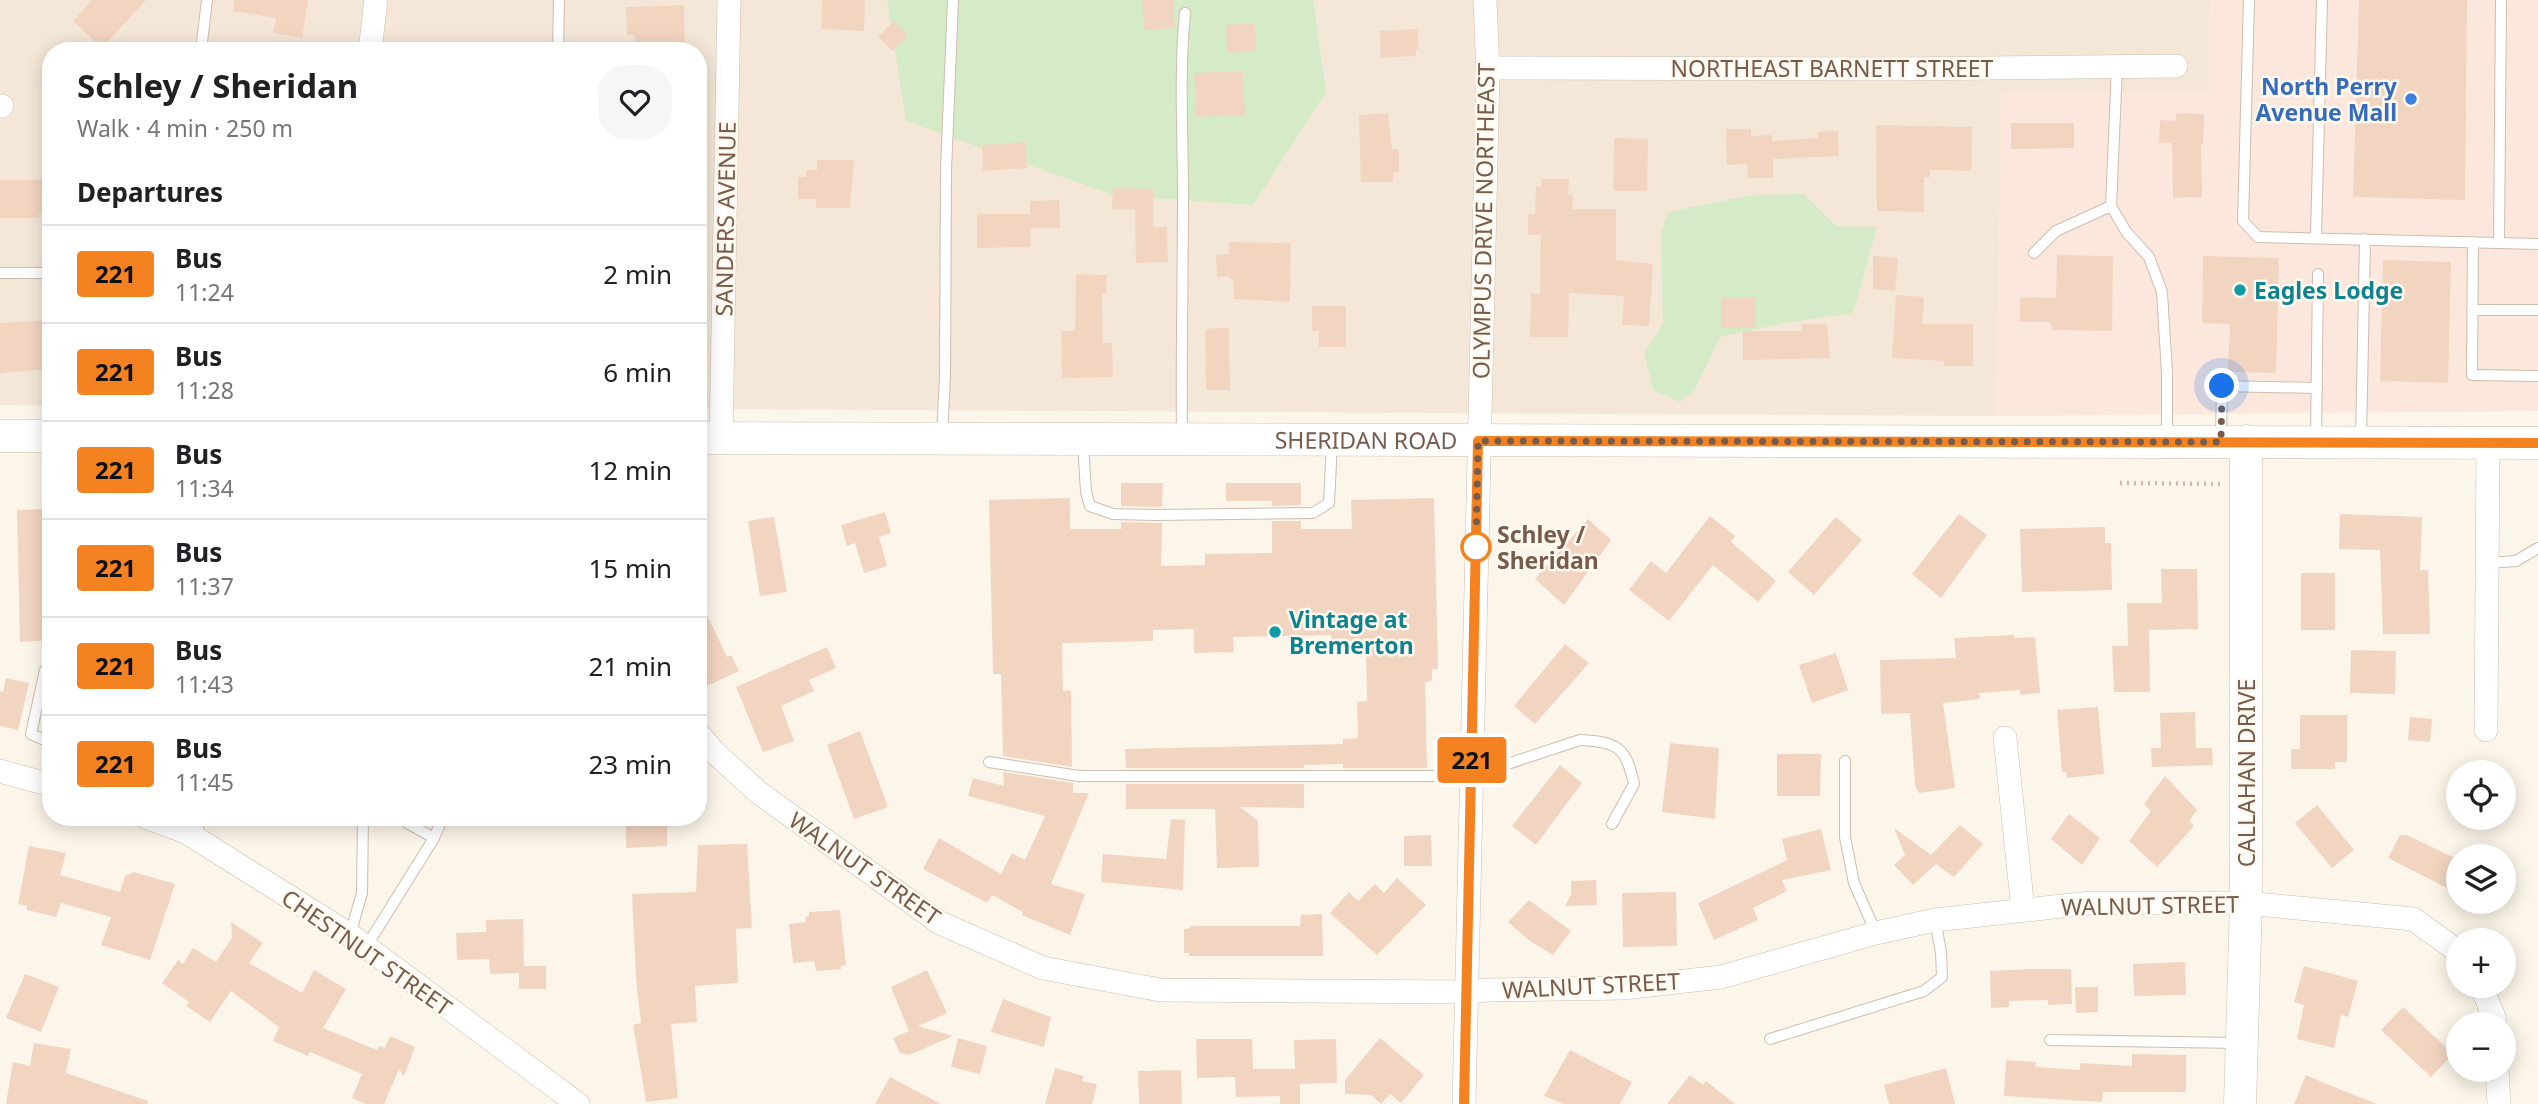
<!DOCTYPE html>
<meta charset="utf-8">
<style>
body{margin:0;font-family:"Noto Sans",sans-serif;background:#f6f6f6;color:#202124;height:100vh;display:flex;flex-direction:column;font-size:26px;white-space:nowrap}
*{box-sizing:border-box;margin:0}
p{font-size:23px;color:#757577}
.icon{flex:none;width:38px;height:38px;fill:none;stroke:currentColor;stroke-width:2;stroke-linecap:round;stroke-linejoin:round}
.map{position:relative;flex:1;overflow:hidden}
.drawer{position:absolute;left:42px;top:42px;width:665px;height:784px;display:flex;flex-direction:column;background:#fff;border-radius:28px;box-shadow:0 4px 18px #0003}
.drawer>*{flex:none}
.badge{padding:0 14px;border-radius:5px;font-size:24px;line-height:46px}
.buttons{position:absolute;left:2446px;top:760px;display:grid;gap:14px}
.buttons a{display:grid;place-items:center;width:70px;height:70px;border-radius:50%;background:#fff;box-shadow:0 4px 18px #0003;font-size:35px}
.you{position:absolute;width:35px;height:35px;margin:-18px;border:5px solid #fff;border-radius:50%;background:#1a73e8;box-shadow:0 0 0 10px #1a73e833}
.map>.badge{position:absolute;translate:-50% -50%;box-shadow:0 0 0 4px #fff}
h2{padding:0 35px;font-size:26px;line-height:63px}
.round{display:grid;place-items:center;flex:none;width:74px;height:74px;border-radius:28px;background:#f6f6f6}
.headline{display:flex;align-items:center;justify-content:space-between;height:119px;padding:0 35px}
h1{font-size:33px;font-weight:700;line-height:52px}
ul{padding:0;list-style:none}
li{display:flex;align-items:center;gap:21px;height:98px;padding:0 35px;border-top:2px solid #e0e0e0}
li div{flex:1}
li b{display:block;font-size:26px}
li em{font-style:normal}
li .badge{min-width:77px;font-weight:700;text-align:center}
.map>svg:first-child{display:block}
.residential{fill:#f4e7d7}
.commercial{fill:#fce7dd}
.green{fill:#d5ebc7}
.building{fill:#f2d5c1}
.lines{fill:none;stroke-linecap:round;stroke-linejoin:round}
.lane-casing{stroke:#cfbdae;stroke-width:12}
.street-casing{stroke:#cfbdae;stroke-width:24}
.secondary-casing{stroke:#d2beac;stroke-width:33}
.path{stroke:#d7b8a3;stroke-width:4.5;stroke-dasharray:2 5;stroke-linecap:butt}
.lane{stroke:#fff;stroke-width:10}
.street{stroke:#fff;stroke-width:23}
.secondary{stroke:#fff;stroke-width:32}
.line-casing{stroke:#fff;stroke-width:16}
.line{stroke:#f58220;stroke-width:10}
.walk{stroke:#775c4c;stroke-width:7;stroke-dasharray:0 12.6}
.shop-dot{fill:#3f7fe0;stroke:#fff9f0;stroke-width:2.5}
.culture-dot{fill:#0f9aa8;stroke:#fff9f0;stroke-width:2.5}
.stop-dot{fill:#fff;stroke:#f58220;stroke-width:3.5}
.labels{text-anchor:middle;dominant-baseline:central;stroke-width:5;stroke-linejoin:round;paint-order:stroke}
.street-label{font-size:23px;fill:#775c4c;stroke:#fff9f0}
.shop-label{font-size:23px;font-weight:bold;fill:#366cbe;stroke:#fff9f0;text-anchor:end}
.culture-label{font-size:23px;font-weight:bold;fill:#0d838f;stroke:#fff9f0;text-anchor:start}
.stop-label{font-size:23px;font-weight:bold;fill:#775c4c;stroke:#fff9f0;text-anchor:start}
</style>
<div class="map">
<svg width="2538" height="1104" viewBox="0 0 2538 1104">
<rect width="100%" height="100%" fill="#fcf5e9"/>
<!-- residential -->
<polygon class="residential" points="0,0 2210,0 2209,91 2002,92 1996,416 698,409 698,51 51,51 51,406 0,405"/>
<!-- commercial -->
<polygon class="commercial" points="2210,0 2538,0 2538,411 1996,416 2002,91 2209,91"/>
<!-- green -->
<g class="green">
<polygon points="887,0 1313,0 1326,92 1253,205 1113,195 906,121"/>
<polygon points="1804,194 1836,226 1877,227 1853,313 1784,323 1720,337 1695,389 1680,402 1653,390 1644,353 1663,324 1661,234 1668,212 1752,195"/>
</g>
<!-- building -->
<g class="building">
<polygon points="92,0 146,0 102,48 73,21"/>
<polygon points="234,0 308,0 302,38 273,33 276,18 233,11"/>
<polygon points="822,0 865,0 864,31 821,29"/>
<polygon points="1142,0 1173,0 1175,28 1144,30"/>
<polygon points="2359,0 2467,0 2465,200 2353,197"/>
<polygon points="684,5 685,51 635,51 635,35 627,35 626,7"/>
<polygon points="894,21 908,36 893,51 878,37"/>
<polygon points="1255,23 1256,51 1227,53 1226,25"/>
<polygon points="1417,29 1419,49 1416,49 1416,56 1381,58 1380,31"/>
<polygon points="1243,71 1245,115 1196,117 1195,73"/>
<polygon points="1388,113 1392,149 1399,149 1399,172 1393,173 1393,182 1361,182 1359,115"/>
<polygon points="2176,113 2204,114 2203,145 2201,144 2202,197 2173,198 2172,143 2159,143 2160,120 2176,121"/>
<polygon points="2011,123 2074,123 2074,148 2011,149"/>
<polygon points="1876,125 1972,127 1971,171 1930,170 1930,177 1924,177 1924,212 1877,211"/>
<polygon points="1726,129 1751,129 1751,136 1772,135 1772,141 1818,138 1818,132 1838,131 1839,156 1773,159 1773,178 1748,178 1747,164 1727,165"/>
<polygon points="1614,138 1648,139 1647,191 1613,191"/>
<polygon points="1026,142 1027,168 983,171 982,145"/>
<polygon points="817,160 854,160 850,208 816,208 816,199 798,199 798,177 806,177 806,170 817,170"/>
<polygon points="1541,179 1569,179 1568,195 1573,195 1572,209 1616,209 1616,260 1653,264 1649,326 1622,325 1624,296 1569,293 1568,337 1530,337 1531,293 1540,294 1541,235 1528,235 1528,214 1535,214 1536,187 1541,187"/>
<polygon points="0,180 43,180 43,185 51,185 51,213 39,213 39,218 0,218"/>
<polygon points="1113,188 1154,189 1153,227 1167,227 1168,262 1136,263 1135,210 1112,209"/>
<polygon points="1059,200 1060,228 1030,228 1031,247 977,248 977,214 1030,214 1030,201"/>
<polygon points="1229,242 1291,243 1290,302 1234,299 1233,279 1230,279 1230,276 1217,277 1216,255 1229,254"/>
<polygon points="2057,255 2113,256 2112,331 2053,330 2050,322 2020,322 2020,297 2056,298"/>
<polygon points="1873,256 1898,258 1895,291 1873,289"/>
<polygon points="2203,256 2279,258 2276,373 2228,372 2230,324 2202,323"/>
<polygon points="2383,260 2451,262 2448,383 2380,381"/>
<polygon points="1076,274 1107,275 1106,294 1102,294 1103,343 1112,343 1113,377 1062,378 1061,331 1075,331"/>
<polygon points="1896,295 1924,297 1922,324 1973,324 1973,366 1944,366 1944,361 1892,358"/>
<rect x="1721" y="297" width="35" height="31"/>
<polygon points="1312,306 1346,306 1346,347 1319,347 1319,331 1312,331"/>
<polygon points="49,320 51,369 0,373 0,323"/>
<polygon points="1802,324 1827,324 1830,358 1743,360 1743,331 1802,331"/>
<polygon points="1229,328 1230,390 1206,390 1205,329"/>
<polygon points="1121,483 1163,483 1162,507 1121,506"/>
<polygon points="1226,483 1301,483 1301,505 1272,506 1272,501 1226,501"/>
<polygon points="1070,498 1070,529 1121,529 1121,522 1162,523 1161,566 1205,565 1205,554 1272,553 1272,521 1301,521 1301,529 1352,529 1351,500 1434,498 1438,669 1432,669 1432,681 1425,682 1427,768 1343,768 1343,764 1304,765 1304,768 1126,768 1125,749 1343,744 1343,739 1358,738 1357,702 1367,701 1366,643 1331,644 1331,635 1233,637 1234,652 1194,653 1194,629 1153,630 1153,641 1062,643 1063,691 1071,690 1072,767 1003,756 1001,674 993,674 989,500"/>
<polygon points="51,509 51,640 20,642 17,510"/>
<polygon points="885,512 891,533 879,537 887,566 864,573 855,543 847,546 841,525"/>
<polygon points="1959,514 1987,535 1941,598 1912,574"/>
<polygon points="2340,514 2422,517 2420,570 2428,570 2430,634 2383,634 2380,550 2339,549"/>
<polygon points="1710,516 1735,536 1731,542 1776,581 1758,602 1713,565 1669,621 1629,590 1651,561 1666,573"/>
<polygon points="774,517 787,592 760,596 748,521"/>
<polygon points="1836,517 1862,540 1814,595 1788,572"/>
<polygon points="1588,519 1611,540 1564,605 1535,579"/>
<polygon points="2105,527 2105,543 2111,543 2112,590 2022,592 2020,529"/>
<polygon points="2161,569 2197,569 2198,629 2149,630 2150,692 2114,692 2112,646 2128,646 2127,603 2162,603"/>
<rect x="2301" y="573" width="34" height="57"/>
<polygon points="698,596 727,657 731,655 739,671 705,687 698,672"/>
<polygon points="2014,635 2014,638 2035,637 2040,693 2020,695 2020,690 1979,693 1980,699 1943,703 1955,788 1919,793 1915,785 1910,713 1881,714 1880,660 1956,658 1954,638"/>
<polygon points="1565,644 1589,663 1535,724 1514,706"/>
<polygon points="827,647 836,668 809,680 814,691 781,706 794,741 763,752 736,687"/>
<polygon points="2351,650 2396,651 2395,694 2350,693"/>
<polygon points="1836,653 1848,690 1812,703 1799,665"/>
<polygon points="6,678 29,683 18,730 0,726 0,691 3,692"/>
<polygon points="2098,707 2104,774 2067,778 2066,772 2062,772 2057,710"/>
<polygon points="2195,712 2196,748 2212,748 2213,765 2152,767 2151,748 2161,748 2160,713"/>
<polygon points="2300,715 2347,715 2347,762 2335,762 2335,769 2291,769 2291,749 2300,749"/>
<polygon points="2410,717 2432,719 2430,742 2408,740"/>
<polygon points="860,731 888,807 854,819 827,745"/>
<polygon points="1670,743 1719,748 1715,819 1662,812"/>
<polygon points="1777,754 1821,754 1820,796 1777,796"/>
<polygon points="1560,765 1582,783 1536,845 1512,826"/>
<polygon points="1003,772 1073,783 1073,793 1089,793 1051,884 1085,894 1070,935 1022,915 1023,912 992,895 987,903 923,869 939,838 1001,874 1012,853 1025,860 1045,816 968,796 973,778 1004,786"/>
<polygon points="2165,776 2197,810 2189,821 2194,826 2157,867 2129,841 2151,811 2144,804"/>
<polygon points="1126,784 1304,784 1304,808 1240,807 1258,821 1259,867 1217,868 1215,809 1126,809"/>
<polygon points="2317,805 2354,850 2332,868 2295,823"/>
<polygon points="2069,814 2100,838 2082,865 2051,839"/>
<polygon points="633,817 667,817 667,846 626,848 626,824 633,824"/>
<polygon points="1171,819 1185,820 1183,890 1101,882 1103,854 1166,859"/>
<polygon points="1960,825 1983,844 1954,877 1936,864 1913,885 1894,865 1905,855 1894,828 1931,855"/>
<polygon points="1821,829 1831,870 1782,880 1787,891 1753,908 1758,920 1714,940 1698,903 1787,860 1782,839"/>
<polygon points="1431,835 1432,866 1404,866 1404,836"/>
<polygon points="2400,835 2407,835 2459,860 2459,879 2453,891 2388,858"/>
<polygon points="747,844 752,928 736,929 738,983 695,986 697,1022 671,1024 678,1098 646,1102 633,1025 641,1023 636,978 632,894 696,892 698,845"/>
<polygon points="29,846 66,853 60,875 120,892 125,876 134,872 175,884 150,960 101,945 111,917 61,903 56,917 27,910 27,906 18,904"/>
<polygon points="1397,878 1426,905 1377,955 1330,913 1349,892 1358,901 1375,884 1384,893"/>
<polygon points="1596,880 1597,905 1565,906 1571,894 1571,881"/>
<polygon points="1676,892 1677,946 1623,947 1622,893"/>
<polygon points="1529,900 1571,931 1553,955 1530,941 1508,922"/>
<polygon points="840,910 846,965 841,966 841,969 816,971 814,961 793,963 789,924 806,922 805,917 809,916 809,912"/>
<polygon points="1322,914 1323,956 1189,956 1189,953 1184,953 1184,929 1190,928 1190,926 1300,926 1301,915"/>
<polygon points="523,919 524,966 546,966 546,989 519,989 519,973 490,974 489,959 457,960 456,933 486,932 486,920"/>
<polygon points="231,922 263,943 249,963 302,993 314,970 346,989 323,1028 377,1050 379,1046 385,1048 390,1036 415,1047 404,1076 399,1069 384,1104 366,1104 352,1098 362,1074 310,1052 308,1056 273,1041 279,1027 231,991 210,1022 186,1006 189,1002 162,983 178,960 183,964 193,948 216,962 232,938"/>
<polygon points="2185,962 2186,995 2134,996 2133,964"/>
<polygon points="2304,966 2358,981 2348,1017 2341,1015 2334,1048 2297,1039 2304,1005 2294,1002"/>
<polygon points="2031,969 2071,969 2072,1004 2048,1005 2048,1000 2009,1001 2009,1007 1991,1008 1990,971"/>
<polygon points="927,970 947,1013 918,1026 953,1036 909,1055 900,1053 893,1038 909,1031 891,987"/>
<polygon points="25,974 59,987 41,1032 6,1018"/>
<polygon points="2075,987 2098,987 2098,1012 2076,1013"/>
<polygon points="1003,999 1051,1017 1044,1047 991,1032"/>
<polygon points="2403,1007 2453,1054 2431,1077 2381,1030"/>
<polygon points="958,1038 987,1046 980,1074 951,1067"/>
<polygon points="1380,1038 1424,1075 1401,1103 1390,1094 1381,1104 1371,1095 1345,1094 1345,1080"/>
<polygon points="1196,1039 1252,1039 1253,1069 1295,1069 1294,1040 1336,1039 1337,1083 1300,1084 1300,1104 1280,1104 1280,1096 1236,1097 1235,1077 1197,1078"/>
<polygon points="34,1043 71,1049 66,1073 148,1101 148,1104 6,1104 13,1062 30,1066"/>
<polygon points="1570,1050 1632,1082 1620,1104 1564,1104 1544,1096"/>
<polygon points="2132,1054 2186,1055 2186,1092 2103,1092 2102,1102 2004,1096 2006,1060 2036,1062 2035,1067 2080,1070 2080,1063 2132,1066"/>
<polygon points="1055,1068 1084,1076 1082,1081 1097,1084 1092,1104 1045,1104"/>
<polygon points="1946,1068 1955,1104 1889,1104 1884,1085"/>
<polygon points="1181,1070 1182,1104 1139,1104 1138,1071"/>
<polygon points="1690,1075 1703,1085 1706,1081 1735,1104 1667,1104"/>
<polygon points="2306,1075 2329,1085 2377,1104 2294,1104"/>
<polygon points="890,1077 941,1104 875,1104"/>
</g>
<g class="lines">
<defs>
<g id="lane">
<polyline points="2249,0 2243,221 2258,237 2538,244"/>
<polyline points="201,51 207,0"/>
<polyline points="558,51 559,0"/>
<polyline points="2117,66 2111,206 2127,233 2149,257 2162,292 2167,373 2167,440"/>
<polyline points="2316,238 2322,0"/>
<polyline points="2473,242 2472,375 2538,376"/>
<polyline points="2499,243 2501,0"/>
<polyline points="2034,253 2056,231 2111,206"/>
<polyline points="0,273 51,273"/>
<polyline points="2472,310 2538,310"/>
<polyline points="942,436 945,376 946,170 953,0"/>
<path d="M1182,437C1181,356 1183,276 1183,195C1183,134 1179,74 1185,13"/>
<polyline points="2221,439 2222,386 2317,388"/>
<polyline points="2316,439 2318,274"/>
<polyline points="2361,440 2365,239"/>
<polyline points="1083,442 1086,492 1090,506 1113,514 1156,515 1313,513 1329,503 1332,442"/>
<polyline points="2487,563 2516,561 2538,548"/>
<polyline points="45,670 31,734 51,743"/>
<polyline points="1845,761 1845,837 1854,883 1876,933"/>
<path d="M989,762L1079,776H1471L1580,740C1618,742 1626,747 1634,784L1612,824"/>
<polyline points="197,817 199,838"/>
<polyline points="406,817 407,823 434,838"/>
<polyline points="350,935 362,893 363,817"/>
<polyline points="366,947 434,838 443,817"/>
<polyline points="1770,1039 1924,991 1942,977 1941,952 1935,920"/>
<polyline points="2050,1040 2239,1043"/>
</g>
<g id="street">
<polyline points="370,51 376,0"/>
<polyline points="1488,68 1899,69 2176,66"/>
<polyline points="0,106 2,106"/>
<polyline points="721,438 729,0"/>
<polyline points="2486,730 2488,443"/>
<polyline points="698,733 713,751 758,792 940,923 1043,968 1160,990 1466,992 1488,990 1623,988 1721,977 1876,933 1935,920 2090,903 2246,903 2413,919 2459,952"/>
<polyline points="2005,738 2023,910"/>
<polyline points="0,771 51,785"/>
<polyline points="145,817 186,832 350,935 578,1104"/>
<polyline points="2481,985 2494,1017 2495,1024"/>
<polyline points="2497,1069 2499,1104"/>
<polyline points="1464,1104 1488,73 1485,0"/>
</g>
<g id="secondary">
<polyline points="0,436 51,436"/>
<path id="s1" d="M698,438L2538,443"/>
<polyline points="2240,1104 2246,903 2246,441"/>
</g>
</defs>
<!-- lane casing -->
<use href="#lane" class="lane-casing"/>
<!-- street casing -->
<use href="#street" class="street-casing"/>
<!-- secondary casing -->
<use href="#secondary" class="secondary-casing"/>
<!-- path -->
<polyline class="path" points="2120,483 2221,484"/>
<!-- lane -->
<use href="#lane" class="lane"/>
<!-- street -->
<use href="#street" class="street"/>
<!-- secondary -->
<use href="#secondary" class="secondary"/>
</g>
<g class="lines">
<defs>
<polyline id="line" points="1464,1104 1478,441 2538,443"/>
</defs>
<!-- line casing -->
<use href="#line" class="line-casing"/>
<!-- line -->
<use href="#line" class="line"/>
<!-- walk -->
<polyline class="walk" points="1476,547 1478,441 2221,442 2222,386"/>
</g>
<!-- markers -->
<circle class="shop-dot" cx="2411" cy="99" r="7"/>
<g class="culture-dot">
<circle cx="2240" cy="290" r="7"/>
<circle cx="1275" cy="632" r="7"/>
</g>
<circle class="stop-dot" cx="1476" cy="547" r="14"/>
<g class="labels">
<!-- street labels -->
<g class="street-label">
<text x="1832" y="68">NORTHEAST BARNETT STREET</text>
<text transform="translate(725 219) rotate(-89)">SANDERS AVENUE</text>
<text transform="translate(1483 221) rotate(-89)">OLYMPUS DRIVE NORTHEAST</text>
<text stroke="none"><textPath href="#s1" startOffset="668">SHERIDAN ROAD</textPath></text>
<text transform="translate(2246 773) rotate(-90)">CALLAHAN DRIVE</text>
<text transform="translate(865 868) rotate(35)">WALNUT STREET</text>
<text transform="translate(2150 905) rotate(-1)">WALNUT STREET</text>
<text transform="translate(367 952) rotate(35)">CHESTNUT STREET</text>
<text transform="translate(1591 985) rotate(-3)">WALNUT STREET</text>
</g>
<!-- shop labels -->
<g class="shop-label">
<text x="2397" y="86">North Perry<tspan x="2397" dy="26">Avenue Mall</tspan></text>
</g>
<!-- culture labels -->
<g class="culture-label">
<text x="2254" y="290">Eagles Lodge</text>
<text x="1289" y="619">Vintage at<tspan x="1289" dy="26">Bremerton</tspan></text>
</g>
<!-- stop labels -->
<g class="stop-label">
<text x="1497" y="534">Schley /<tspan x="1497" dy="26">Sheridan</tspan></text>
</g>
</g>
</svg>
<div class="buttons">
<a><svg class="icon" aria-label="locate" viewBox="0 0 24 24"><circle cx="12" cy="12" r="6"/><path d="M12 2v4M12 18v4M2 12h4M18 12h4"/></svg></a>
<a><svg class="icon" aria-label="layers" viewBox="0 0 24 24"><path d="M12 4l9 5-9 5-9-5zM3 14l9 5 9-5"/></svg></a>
<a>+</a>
<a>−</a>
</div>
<div class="you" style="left:2222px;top:386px"></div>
<b class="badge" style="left:1472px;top:760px;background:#f58220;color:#111">221</b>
<section class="drawer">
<div class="headline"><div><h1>Schley / Sheridan</h1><p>Walk · 4 min · 250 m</p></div><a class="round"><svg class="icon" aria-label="heart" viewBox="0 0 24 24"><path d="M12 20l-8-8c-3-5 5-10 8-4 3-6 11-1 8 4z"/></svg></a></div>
<h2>Departures</h2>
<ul>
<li><span class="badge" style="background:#f58220;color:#111">221</span><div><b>Bus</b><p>11:24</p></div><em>2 min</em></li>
<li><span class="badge" style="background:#f58220;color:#111">221</span><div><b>Bus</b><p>11:28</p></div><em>6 min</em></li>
<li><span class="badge" style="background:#f58220;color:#111">221</span><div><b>Bus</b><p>11:34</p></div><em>12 min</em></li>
<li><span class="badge" style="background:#f58220;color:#111">221</span><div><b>Bus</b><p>11:37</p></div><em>15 min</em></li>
<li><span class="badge" style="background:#f58220;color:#111">221</span><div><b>Bus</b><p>11:43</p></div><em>21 min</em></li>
<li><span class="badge" style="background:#f58220;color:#111">221</span><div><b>Bus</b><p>11:45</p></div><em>23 min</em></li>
</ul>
</section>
</div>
